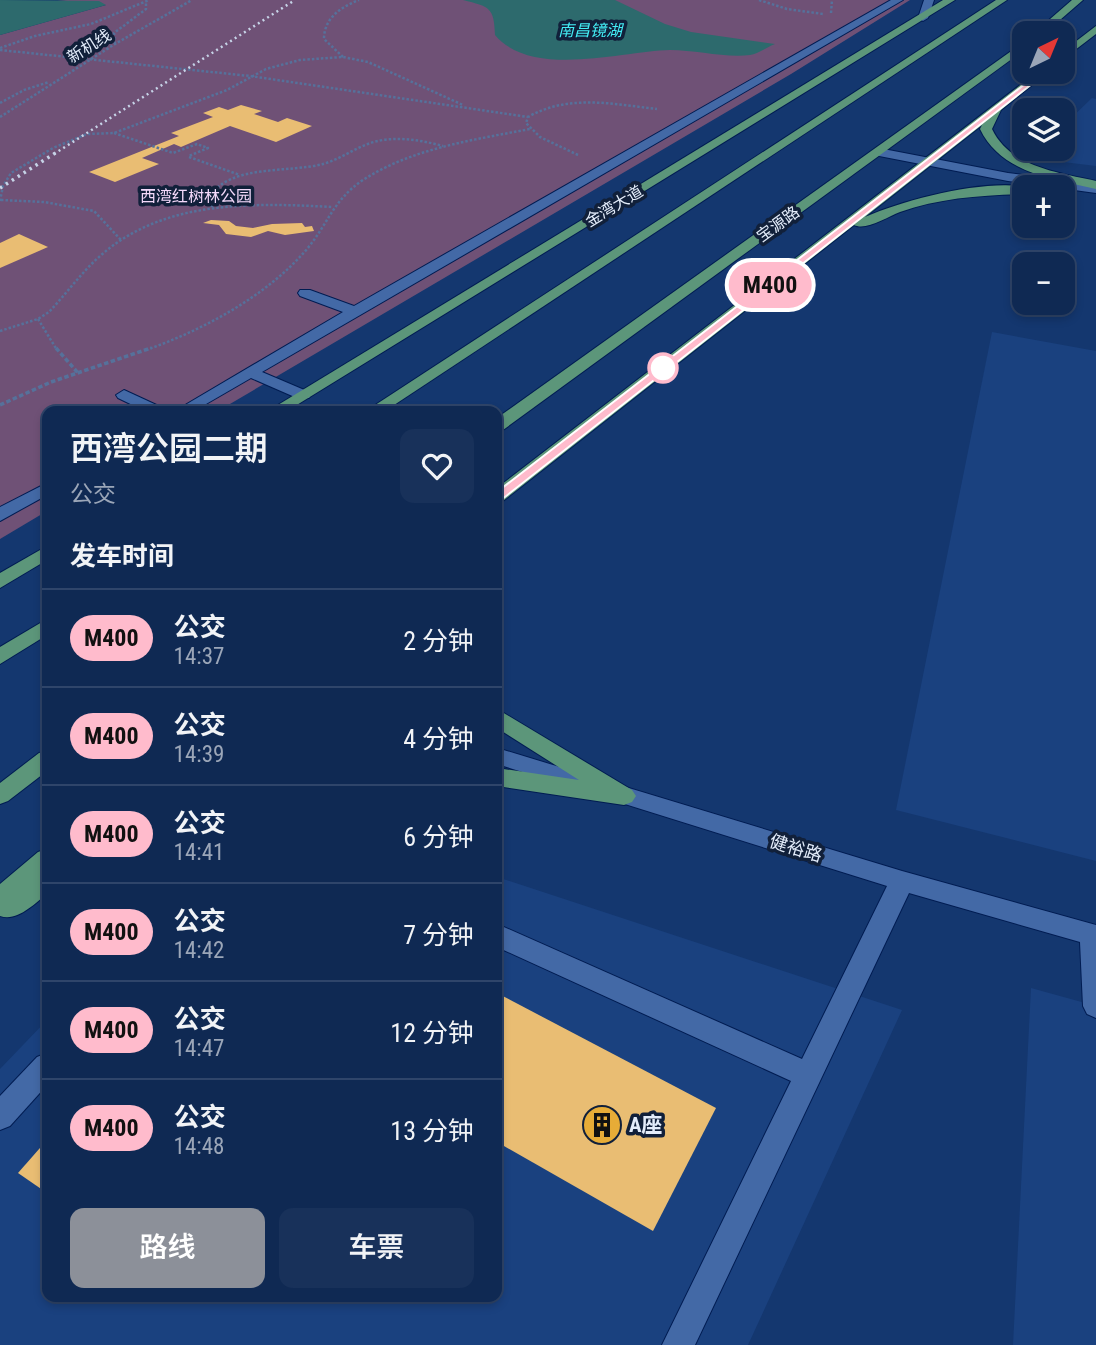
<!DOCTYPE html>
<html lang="zh">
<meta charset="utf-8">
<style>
body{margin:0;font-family:"Roboto Condensed","Noto Sans SC",sans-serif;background:#18315a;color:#f1f3f6;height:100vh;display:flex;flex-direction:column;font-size:26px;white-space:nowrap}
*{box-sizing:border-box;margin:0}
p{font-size:23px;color:#9ba6b8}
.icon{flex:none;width:38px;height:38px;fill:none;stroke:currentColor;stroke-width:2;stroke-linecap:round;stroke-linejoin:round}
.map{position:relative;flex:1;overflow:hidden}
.sheet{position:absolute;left:42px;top:406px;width:460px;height:896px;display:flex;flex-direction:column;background:#0f2953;border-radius:14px;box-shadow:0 4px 10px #0003,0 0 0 2px #2f456a}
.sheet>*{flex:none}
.badge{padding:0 14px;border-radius:23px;font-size:24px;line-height:46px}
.needle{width:46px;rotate:43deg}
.fabs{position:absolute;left:1012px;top:21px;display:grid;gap:14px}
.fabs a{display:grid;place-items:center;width:63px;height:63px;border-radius:14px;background:#0f2953;box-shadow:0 4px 10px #0003,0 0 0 2px #2f456a;font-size:35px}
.map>.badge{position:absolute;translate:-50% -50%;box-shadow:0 0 0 4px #fff}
h2{padding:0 28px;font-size:26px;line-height:63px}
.round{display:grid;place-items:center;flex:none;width:74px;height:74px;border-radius:14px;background:#18315a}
.headline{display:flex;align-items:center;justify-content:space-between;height:119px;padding:0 28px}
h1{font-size:33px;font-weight:600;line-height:52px}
.cta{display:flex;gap:14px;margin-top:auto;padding:14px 28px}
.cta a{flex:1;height:80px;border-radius:14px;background:#8c9099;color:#fff;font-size:28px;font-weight:600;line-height:80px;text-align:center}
.cta a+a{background:#18315a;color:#f1f3f6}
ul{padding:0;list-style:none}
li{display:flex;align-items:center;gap:21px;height:98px;padding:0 28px;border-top:2px solid #2f456a}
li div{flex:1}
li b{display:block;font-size:26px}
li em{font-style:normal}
li .badge{min-width:77px;font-weight:700;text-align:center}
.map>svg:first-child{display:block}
.built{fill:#1a417f}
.green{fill:#6f5176}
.water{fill:#2d6a6d}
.building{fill:#e9bd73}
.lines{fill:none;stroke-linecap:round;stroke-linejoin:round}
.minor-casing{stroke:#001c52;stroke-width:2}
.major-casing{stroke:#001c52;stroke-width:2}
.path-far1{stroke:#56719b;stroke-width:2.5;stroke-dasharray:2.5 2;stroke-linecap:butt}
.path{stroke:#56719b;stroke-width:3.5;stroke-dasharray:4.5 2.5;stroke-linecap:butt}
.minor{fill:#4369a6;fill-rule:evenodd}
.major{fill:#5c967a;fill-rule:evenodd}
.rail-far1{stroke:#c6d3e7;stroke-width:2.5;stroke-dasharray:2 3.5;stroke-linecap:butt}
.rail{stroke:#c6d3e7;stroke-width:3.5;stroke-dasharray:2.5 4.5;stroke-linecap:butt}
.line{fill:#fbc;stroke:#fff;stroke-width:2}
.stop-dot{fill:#fff;stroke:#fbc;stroke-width:3.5}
.labels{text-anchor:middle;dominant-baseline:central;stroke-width:7;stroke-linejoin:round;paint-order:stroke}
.far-water-label{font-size:16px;font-style:italic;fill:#44eef6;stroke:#11203a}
.far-street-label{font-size:16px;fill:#e4edfb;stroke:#11203a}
.far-park-label{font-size:16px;fill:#f4d9fa;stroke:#11203a}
.street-label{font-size:18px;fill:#e4edfb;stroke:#11203a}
.near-poi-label{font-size:21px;font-weight:bold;fill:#e4edfb;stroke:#11203a;text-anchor:start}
</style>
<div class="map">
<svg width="1096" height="1345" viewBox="0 0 1096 1345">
<rect width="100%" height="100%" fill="#14376f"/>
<!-- built -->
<g class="built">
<polygon points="1092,98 1096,99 1096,166 1031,158 1041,149 1062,149 1062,127"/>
<polygon points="992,332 1096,351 1096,861 896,810"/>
<polygon points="497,877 902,1010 748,1345 0,1345 0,1069 47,1020 47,1297 497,1297"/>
<polygon points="1031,988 1096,1006 1096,1345 1013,1345"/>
</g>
<!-- green -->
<polygon class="green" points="57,0 910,0 791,74 218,411 47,411 47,511 0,539 0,35 106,5"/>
<!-- water -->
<g class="water">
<polygon points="0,0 99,1 106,5 0,35"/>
<path d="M463,0H615L665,24L691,32L775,44C767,47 758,54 750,55C725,58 696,50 670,50C623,51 532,79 495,35C494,7 490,7 463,0Z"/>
</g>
<!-- building -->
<g class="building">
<polygon points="241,105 262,111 254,114 278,122 287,118 312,126 276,142 230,126 181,147 174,144 142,158 159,164 115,182 89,172 179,136 171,133 213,117 203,113 219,107 228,110"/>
<polygon points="211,220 229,221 236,226 253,228 272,224 302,223 305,227 312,226 314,231 285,235 268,231 251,237 226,234 219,225 203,223"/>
<polygon points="19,234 48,247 0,268 0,243"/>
<polygon points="497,993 716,1108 653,1231 497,1142"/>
<polygon points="47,1140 47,1193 18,1173"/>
</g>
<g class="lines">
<defs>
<g id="minor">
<polygon points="891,0 903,0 262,372 309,392 311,395 309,398 297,398 251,378 194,411 175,411 343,312 300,296 298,293 300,290 310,290 354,306"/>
<polygon points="924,0 934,0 928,18 923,21 918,18"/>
<polygon points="878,148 1008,173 1096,185 1096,193 1008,181 874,155 872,152"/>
<polygon points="124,390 163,408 165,411 145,411 118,398 116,395"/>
<polygon points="47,483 47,495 0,521 0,507"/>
<polygon points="497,748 902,871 1096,925 1096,1018 1087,1014 1083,1006 1080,942 909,893 695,1345 662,1345 791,1081 497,947 497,924 802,1059 887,886 497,764"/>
<polygon points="47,1053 47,1085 10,1126 0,1130 0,1096 37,1057"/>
</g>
<g id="major">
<polygon points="943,0 955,0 287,411 268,411"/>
<polygon points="996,0 1007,0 385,411 366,411"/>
<polygon points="1072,0 1083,0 1045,33 1034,33"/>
<polygon points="1096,26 1096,34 1062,60 1062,52"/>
<polygon points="1024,42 1024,50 503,430 497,431 497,418"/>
<path d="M1037,72H1048L1001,110L992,129C1010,167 1059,173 1096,181V189C1053,179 1001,173 980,129L982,125L865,217C906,199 984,179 1028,187H1024V194C982,195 939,198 900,212C887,217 866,231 854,225L503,501L497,502V488Z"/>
<polygon points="47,546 47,560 0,588 0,573"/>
<polygon points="47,619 47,635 0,664 0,647"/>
<polygon points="497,709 632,790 636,796 632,802 624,805 497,786 497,768 579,780 497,728"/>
<polygon points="47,751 47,771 8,801 0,804 0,783 39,753"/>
<path d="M47,849V894C34,904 17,922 0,916V884L38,852Z"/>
</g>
</defs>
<!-- minor casing -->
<use href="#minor" class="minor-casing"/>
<!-- major casing -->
<use href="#major" class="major-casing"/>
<!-- path-far1 -->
<g class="path-far1">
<polyline points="759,0 787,9 823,14"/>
<polyline points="831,13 832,0"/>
<polyline points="115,44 114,33 146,9 146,2"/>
<polyline points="0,48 35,36 91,24 149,0"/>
<polyline points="0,50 250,76 528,117"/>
<path d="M343,57L324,39C324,18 341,7 359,0"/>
<polyline points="0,103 24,90 49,82"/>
<polyline points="0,117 115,44 192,0"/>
<polyline points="114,133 173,153 197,144 208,148 189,156"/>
<path d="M578,155L540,137L526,123L528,117C568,94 613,104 657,109"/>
<polyline points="189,157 240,175"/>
<polyline points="1,200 44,202 94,211 121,240"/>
<polyline points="0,201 3,186 11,173 53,148 87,134 114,133 227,90 266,69 300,60 343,57 368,62 463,105"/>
<path d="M212,207L210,196C231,164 290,173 323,164C344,158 361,143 383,140C404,137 424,141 443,146"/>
<polyline points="38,319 57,350"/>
<path d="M0,331L38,319L49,312C66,294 81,273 99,257C163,199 253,203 333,207"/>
<path d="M146,350C203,330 267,296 307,249C328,224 333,200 363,180C413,148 473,140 530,129"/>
</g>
<!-- path -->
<g class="path">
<polyline points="56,348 78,373"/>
<polyline points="0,405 51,382 151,348"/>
</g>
<!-- minor -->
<use href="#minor" class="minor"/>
<!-- major -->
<use href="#major" class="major"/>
<!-- rail-far1 -->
<polyline class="rail-far1" points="54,154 295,0"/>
<!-- rail -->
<polyline class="rail" points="0,188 57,152"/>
</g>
<!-- line -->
<polygon class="line" points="1043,70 1046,73 501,500 493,500 493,495"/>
<!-- icons -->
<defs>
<symbol id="building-disc" viewBox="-11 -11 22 22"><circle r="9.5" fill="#e7ac37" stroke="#11203a"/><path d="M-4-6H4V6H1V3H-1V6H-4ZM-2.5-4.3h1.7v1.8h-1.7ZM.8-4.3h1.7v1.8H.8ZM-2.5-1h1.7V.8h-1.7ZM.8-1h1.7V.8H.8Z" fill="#111"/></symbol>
</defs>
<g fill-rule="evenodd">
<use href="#building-disc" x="580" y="1103" width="44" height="44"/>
</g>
<!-- markers -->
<circle class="stop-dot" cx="663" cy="368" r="14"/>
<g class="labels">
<!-- far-water labels -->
<g class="far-water-label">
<text x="590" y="30">南昌镜湖</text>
</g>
<!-- far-street labels -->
<g class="far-street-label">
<text transform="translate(89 46) rotate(-32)">新机线</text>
<text transform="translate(614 206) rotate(-31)">金湾大道</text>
<text transform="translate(778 224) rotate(-36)">宝源路</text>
</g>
<!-- far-park labels -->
<g class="far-park-label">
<text x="196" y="196">西湾红树林公园</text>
</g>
<!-- street labels -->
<g class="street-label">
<text transform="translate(796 848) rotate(17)">健裕路</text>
</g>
<!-- near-poi labels -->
<g class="near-poi-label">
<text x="629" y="1125">A座</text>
</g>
</g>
</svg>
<div class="fabs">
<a><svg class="needle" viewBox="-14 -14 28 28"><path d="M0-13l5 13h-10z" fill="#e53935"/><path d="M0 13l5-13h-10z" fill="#9ba6b8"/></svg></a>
<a><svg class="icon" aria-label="layers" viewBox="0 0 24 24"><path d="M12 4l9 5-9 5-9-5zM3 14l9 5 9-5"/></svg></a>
<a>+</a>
<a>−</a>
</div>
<b class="badge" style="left:770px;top:285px;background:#fbc;color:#111">M400</b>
<section class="sheet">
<div class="headline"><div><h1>西湾公园二期</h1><p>公交</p></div><a class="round"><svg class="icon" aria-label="heart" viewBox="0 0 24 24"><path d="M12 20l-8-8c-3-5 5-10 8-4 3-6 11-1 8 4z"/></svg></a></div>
<h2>发车时间</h2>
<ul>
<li><span class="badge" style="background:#fbc;color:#111">M400</span><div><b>公交</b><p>14:37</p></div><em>2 分钟</em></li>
<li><span class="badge" style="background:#fbc;color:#111">M400</span><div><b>公交</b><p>14:39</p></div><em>4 分钟</em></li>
<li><span class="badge" style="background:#fbc;color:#111">M400</span><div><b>公交</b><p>14:41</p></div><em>6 分钟</em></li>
<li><span class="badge" style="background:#fbc;color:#111">M400</span><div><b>公交</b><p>14:42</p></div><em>7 分钟</em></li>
<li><span class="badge" style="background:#fbc;color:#111">M400</span><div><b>公交</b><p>14:47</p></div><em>12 分钟</em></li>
<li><span class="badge" style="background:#fbc;color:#111">M400</span><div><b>公交</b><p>14:48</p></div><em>13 分钟</em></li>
</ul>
<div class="cta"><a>路线</a><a>车票</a></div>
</section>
</div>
